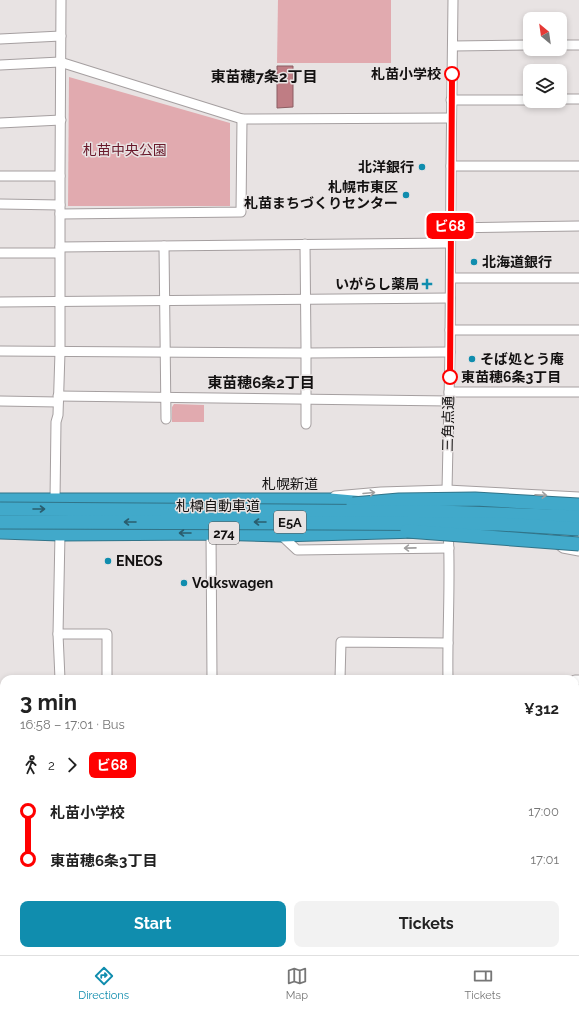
<!DOCTYPE html>
<meta charset="utf-8">
<style>
body{margin:0;font-family:Raleway,"Noto Sans JP",sans-serif;background:#f2f2f2;color:#222;height:100vh;display:flex;flex-direction:column;font-size:15px;white-space:nowrap}
*{box-sizing:border-box;margin:0}
p{font-size:13px;color:#767676}
.icon{flex:none;width:22px;height:22px;fill:none;stroke:currentColor;stroke-width:2;stroke-linecap:round;stroke-linejoin:round}
.map{position:relative;flex:1;overflow:hidden}
.side{position:absolute;left:0px;top:675px;width:579px;height:280px;display:flex;flex-direction:column;background:#fff;border-radius:12px 12px 0 0;box-shadow:0 2px 6px #0003}
.side>*{flex:none}
.badge{padding:0 8px;border-radius:6px;font-size:14px;line-height:26px}
.needle{width:26px;rotate:331deg}
.buttons{position:absolute;left:523px;top:12px;display:grid;gap:8px}
.buttons a{display:grid;place-items:center;width:44px;height:44px;border-radius:8px;background:#fff;box-shadow:0 2px 6px #0003;font-size:20px}
.map>.badge{position:absolute;translate:-50% -50%;box-shadow:0 0 0 2px #fff}
.legs{display:flex;align-items:center;gap:6px;height:44px;padding:0 20px;font-size:13px}
.legs p{margin-inline-start:auto}
.headline{display:flex;align-items:center;justify-content:space-between;height:68px;padding:0 20px}
h1{font-size:22px;font-weight:700;line-height:30px}
.primary-button{display:flex;gap:8px;margin-top:auto;padding:8px 20px}
.primary-button a{flex:1;height:46px;border-radius:8px;background:#108dae;color:#fff;font-size:16px;font-weight:700;line-height:46px;text-align:center}
.primary-button a+a{background:#f2f2f2;color:#222}
ul{padding:0 20px;list-style:none}
li{display:flex;align-items:center;gap:14px;height:48px;font-size:15px}
li i{display:grid;place-items:center;width:6px;height:100%;margin:0 5px;background:currentColor}
li i::after{content:'';width:10px;height:10px;margin:-5px;border:3px solid;border-radius:50%;background:#fff}
li p{margin-inline-start:auto}
li:first-child i{background:linear-gradient(#0000 50%,currentColor 0)}
li:last-child i{background:linear-gradient(currentColor 50%,#0000 0)}
.dock{display:flex;justify-content:space-around;align-items:center;height:56px;border-top:1px solid #e0e0e0;background:#fff;font-size:11px;color:#767676}
.dock a{display:grid;justify-items:center;gap:2px}
.dock .current{color:#108dae}
.map>svg:first-child{display:block}
.green{fill:#e1aaaf}
.water{fill:#bf7d84;stroke:#8b5d62}
.lines{fill:none;stroke-linecap:round;stroke-linejoin:round}
.minor-casing{stroke:#a59fa0;stroke-width:11}
.highway-casing{stroke:#317489;stroke-width:15}
.minor{stroke:#fff;stroke-width:9}
.highway{stroke:#41a9ca;stroke-width:13}
.highway-bridge-casing{stroke:#317489;stroke-width:15;stroke-linecap:butt}
.highway-bridge{stroke:#41a9ca;stroke-width:13}
.oneway{stroke:#a1a0a0}
.oneway2{stroke:#2a5d6e}
.line-1-casing{stroke:#fff;stroke-width:9}
.line-1{stroke:#f00;stroke-width:6}
.stop-1-dot{fill:#fff;stroke:#f00;stroke-width:2}
.poi-dot{fill:#108dae;stroke:#e8e3e3;stroke-width:1.5}
.labels{text-anchor:middle;dominant-baseline:central;stroke-width:3;stroke-linejoin:round;paint-order:stroke}
.shield{fill:#e8e3e3;stroke:#535050;stroke-width:1}
.shield-label{font-size:13px;font-weight:bold;fill:#131111}
.stop-label{font-size:14px;font-weight:bold;fill:#131111;stroke:#e8e3e3;text-anchor:end}
.park-label{font-size:14px;fill:#69182a;stroke:#e8e3e3}
.poi-label{font-size:14px;font-weight:bold;fill:#131111;stroke:#e8e3e3;text-anchor:start}
.street-label{font-size:14px;fill:#131111;stroke:#e8e3e3}
.neighbourhood-label{font-size:15px;font-weight:bold;fill:#131111;stroke:#e8e3e3}
</style>
<div class="map">
<svg width="579" height="955" viewBox="0 0 579 955">
<rect width="100%" height="100%" fill="#e8e3e3"/>
<!-- green -->
<g class="green">
<polygon points="278,0 391,0 391,63 277,63"/>
<polygon points="69,77 230,123 230,206 68,206"/>
<polygon points="174,404 204,405 204,422 172,422 172,407"/>
</g>
<!-- water -->
<polygon class="water" points="277,66 293,66 293,107 277,108"/>
<g class="lines">
<defs>
<g id="minor">
<polyline points="0,39 61,36"/>
<polyline points="560,45 579,45"/>
<polyline points="453,46 530,45"/>
<polyline points="0,65 60,62 242,119 451,118"/>
<polyline points="560,99 579,99"/>
<polyline points="451,100 530,100"/>
<polyline points="0,123 61,120"/>
<polyline points="451,166 579,166"/>
<polyline points="0,176 60,176"/>
<polyline points="0,204 60,205"/>
<polyline points="60,214 241,212 242,119"/>
<polyline points="450,228 579,226"/>
<polyline points="305,244 306,347 306,424"/>
<polyline points="164,246 166,419"/>
<polyline points="60,247 450,243"/>
<polyline points="0,253 59,253"/>
<polyline points="451,278 579,278"/>
<polyline points="0,302 450,298"/>
<polyline points="450,330 579,330"/>
<polyline points="0,351 306,353 450,352"/>
<polyline points="449,392 579,392"/>
<polyline points="58,396 449,401"/>
<polyline points="0,401 58,402"/>
<polyline points="335,496 381,492 447,490 579,497"/>
<polyline points="55,500 56,422 58,415 60,352 60,176 61,0"/>
<polyline points="447,505 447,490 450,352 451,166 453,0"/>
<path d="M448,529C451,578 447,629 448,679"/>
<polyline points="542,532 563,548 579,551"/>
<polyline points="211,533 212,679"/>
<polyline points="281,535 297,550 449,548"/>
<polyline points="58,634 107,634 107,679"/>
<polyline points="60,679 58,634 60,534"/>
<polyline points="340,679 341,642 448,643"/>
<polyline points="575,680 579,680"/>
<polyline points="0,712 4,713"/>
<polyline points="575,737 579,737"/>
<polyline points="575,782 579,782"/>
<polyline points="0,827 4,827"/>
<polyline points="0,881 4,881"/>
<polyline points="575,885 579,885"/>
<polyline points="0,946 4,946"/>
<polyline points="77,951 77,955"/>
<polyline points="87,951 153,955"/>
<polyline points="329,951 329,955"/>
<polyline points="24,955 24,951"/>
<polyline points="183,955 183,951"/>
<polyline points="445,955 445,951"/>
</g>
<g id="highway">
<polyline points="0,500 330,500 364,503"/>
<polyline points="473,530 527,532"/>
<polyline points="0,532 60,534 211,533 281,535 417,531"/>
</g>
</defs>
<!-- minor casing -->
<use href="#minor" class="minor-casing"/>
<!-- highway casing -->
<use href="#highway" class="highway-casing"/>
<!-- minor -->
<use href="#minor" class="minor"/>
<!-- highway -->
<use href="#highway" class="highway"/>
<defs>
<g id="highway-bridge">
<polyline points="353,504 399,500 475,499 579,505"/>
<polyline points="0,509 440,512 579,517"/>
<polyline points="0,522 326,523 499,524 579,529"/>
<polyline points="407,531 579,544"/>
</g>
</defs>
<!-- highway-bridge casing -->
<use href="#highway-bridge" class="highway-bridge-casing"/>
<!-- highway-bridge -->
<use href="#highway-bridge" class="highway-bridge"/>
</g>
<!-- one-way arrows -->
<defs><path id="oneway-shaft" d="M-6 0H5M1.5-3L5.5 0L1.5 3" fill="none" stroke-width="1.6" stroke-linecap="round" stroke-linejoin="round"/></defs>
<g class="oneway">
<use href="#oneway-shaft" transform="translate(369 493) rotate(-5)"/>
<use href="#oneway-shaft" transform="translate(541 495) rotate(3)"/>
<use href="#oneway-shaft" transform="translate(410 548) rotate(179)"/>
</g>
<g class="oneway2">
<use href="#oneway-shaft" transform="translate(39 509)"/>
<use href="#oneway-shaft" transform="translate(130 522) rotate(-180)"/>
<use href="#oneway-shaft" transform="translate(260 522) rotate(-180)"/>
<use href="#oneway-shaft" transform="translate(185 533) rotate(180)"/>
</g>
<g class="lines">
<defs>
<polyline id="line-1" points="450,377 452,74"/>
</defs>
<!-- line-1 casing -->
<use href="#line-1" class="line-1-casing"/>
<!-- line-1 -->
<use href="#line-1" class="line-1"/>
</g>
<!-- markers -->
<g class="stop-1-dot">
<circle cx="452" cy="74" r="7"/>
<circle cx="450" cy="377" r="7"/>
</g>
<g class="poi-dot">
<circle cx="422" cy="167" r="4"/>
<circle cx="406" cy="195" r="4"/>
<circle cx="474" cy="262" r="4"/>
<path d="M425 278h4v4h4v4h-4v4h-4v-4h-4v-4h4z"/>
<circle cx="472" cy="359" r="4"/>
<circle cx="108" cy="561" r="4"/>
<circle cx="184" cy="583" r="4"/>
</g>
<g class="labels">
<!-- shield labels -->
<g class="shield">
<rect x="274" y="511" width="32" height="22" rx="3"/>
<rect x="209" y="522" width="30" height="22" rx="3"/>
</g>
<g class="shield-label">
<text x="290" y="522">E5A</text>
<text x="224" y="533">274</text>
</g>
<!-- stop labels -->
<g class="stop-label">
<text x="441" y="74">札苗小学校</text>
<text x="461" y="377" text-anchor="start">東苗穂6条3丁目</text>
</g>
<!-- park labels -->
<g class="park-label">
<text x="125" y="150">札苗中央公園</text>
</g>
<!-- poi labels -->
<g class="poi-label">
<text x="414" y="167" text-anchor="end">北洋銀行</text>
<text x="398" y="187" text-anchor="end">札幌市東区<tspan x="398" dy="16">札苗まちづくりセンター</tspan></text>
<text x="482" y="262">北海道銀行</text>
<text x="419" y="284" text-anchor="end">いがらし薬局</text>
<text x="480" y="359">そば処とう庵</text>
<text x="116" y="561">ENEOS</text>
<text x="192" y="583">Volkswagen</text>
</g>
<!-- street labels -->
<g class="street-label">
<text transform="translate(448 424) rotate(-89)">三角点通</text>
<text x="290" y="484">札幌新道</text>
<text x="218" y="506">札樽自動車道</text>
</g>
<!-- neighbourhood labels -->
<g class="neighbourhood-label">
<text x="264" y="77">東苗穂7条2丁目</text>
<text x="261" y="383">東苗穂6条2丁目</text>
</g>
</g>
</svg>
<div class="buttons">
<a><svg class="needle" viewBox="-14 -14 28 28"><path d="M0-13l5 13h-10z" fill="#e53935"/><path d="M0 13l5-13h-10z" fill="#767676"/></svg></a>
<a><svg class="icon" aria-label="layers" viewBox="0 0 24 24"><path d="M12 4l9 5-9 5-9-5zM3 14l9 5 9-5"/></svg></a>
</div>
<b class="badge" style="left:450px;top:226px;background:#f00;color:#fff">ビ68</b>
<section class="side">
<div class="headline"><div><h1>3 min</h1><p>16:58 – 17:01 · Bus</p></div><b>¥312</b></div>
<div class="legs"><svg class="icon" aria-label="walk" viewBox="0 0 24 24"><circle cx="13" cy="4" r="2"/><path d="M13 8l-2 6 4 7M11 14l-3 7M7 12l3-4h3l4 4"/></svg>2<svg class="icon" aria-label="forward" viewBox="0 0 24 24"><path d="M9 5l7 7-7 7"/></svg><b class="badge" style="background:#f00;color:#fff">ビ68</b></div>
<ul>
<li><i style="color:#f00"></i><b>札苗小学校</b><p>17:00</p></li>
<li><i style="color:#f00"></i><b>東苗穂6条3丁目</b><p>17:01</p></li>
</ul>
<div class="primary-button"><a>Start</a><a>Tickets</a></div>
</section>
</div>
<nav class="dock">
<a class="current"><svg class="icon" aria-label="directions" viewBox="0 0 24 24"><path d="M12 3l9 9-9 9-9-9zM9 14v-3h6M13 9l2 2-2 2"/></svg>Directions</a>
<a><svg class="icon" aria-label="map" viewBox="0 0 24 24"><path d="M3 6l6-2 6 2 6-2v14l-6 2-6-2-6 2zM9 4v14M15 6v14"/></svg>Map</a>
<a><svg class="icon" aria-label="tickets" viewBox="0 0 24 24"><path d="M3 7h18v10H3zM15 7v10"/></svg>Tickets</a>
</nav>
